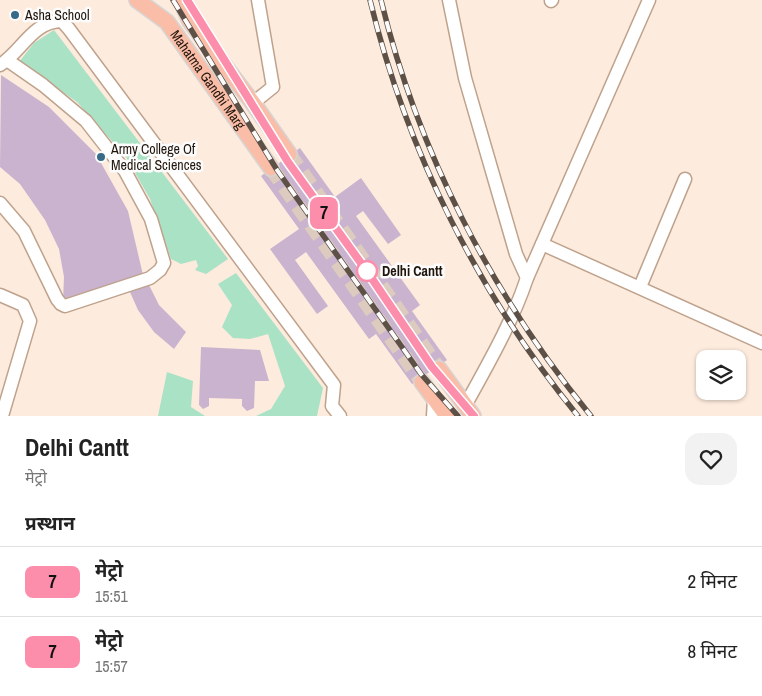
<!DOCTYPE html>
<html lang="hi">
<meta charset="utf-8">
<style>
body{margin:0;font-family:"Archivo Narrow","Noto Sans Devanagari",sans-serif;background:#f2f2f2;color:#222;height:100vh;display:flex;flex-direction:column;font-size:19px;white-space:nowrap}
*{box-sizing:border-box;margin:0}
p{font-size:16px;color:#767676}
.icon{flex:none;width:28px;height:28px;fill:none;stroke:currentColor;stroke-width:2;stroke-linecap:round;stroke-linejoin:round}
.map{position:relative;height:416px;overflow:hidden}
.details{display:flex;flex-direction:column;background:#fff;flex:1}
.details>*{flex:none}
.badge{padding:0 10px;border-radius:8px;font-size:18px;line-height:32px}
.controls{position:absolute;left:696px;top:350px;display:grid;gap:10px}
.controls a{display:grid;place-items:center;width:50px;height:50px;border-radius:10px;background:#fff;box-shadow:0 1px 4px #0004;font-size:25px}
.map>.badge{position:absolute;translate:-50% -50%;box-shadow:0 0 0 2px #fff}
h2{padding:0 25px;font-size:19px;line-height:45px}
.round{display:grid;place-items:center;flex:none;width:52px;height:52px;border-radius:15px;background:#f2f2f2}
.summary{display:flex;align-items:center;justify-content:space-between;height:85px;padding:0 25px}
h1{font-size:24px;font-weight:700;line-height:38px}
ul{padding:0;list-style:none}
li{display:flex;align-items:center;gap:15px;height:70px;padding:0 25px;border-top:1px solid #e0e0e0}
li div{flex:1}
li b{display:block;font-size:19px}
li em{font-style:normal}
li .badge{min-width:55px;font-weight:700;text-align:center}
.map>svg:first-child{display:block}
.green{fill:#aae2c6}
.building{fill:#cab3cf}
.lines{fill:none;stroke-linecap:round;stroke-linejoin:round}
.major-tunnel{stroke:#dccbbe;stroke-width:15;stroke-dasharray:15 8;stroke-linecap:butt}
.minor-casing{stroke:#bfa28c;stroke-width:15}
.major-casing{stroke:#d7d5d3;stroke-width:18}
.minor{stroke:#fff;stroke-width:12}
.major{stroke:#fabda8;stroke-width:15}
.rail-casing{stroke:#5d5046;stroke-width:5.5}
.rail{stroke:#fcfcfc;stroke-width:4;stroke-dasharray:11;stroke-linecap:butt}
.line-casing{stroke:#fff;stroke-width:11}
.line{stroke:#fc8eac;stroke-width:8}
.poi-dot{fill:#366a87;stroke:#fcfcfc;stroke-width:2}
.stop-dot{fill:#fff;stroke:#fc8eac;stroke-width:2.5}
.labels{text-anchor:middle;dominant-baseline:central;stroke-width:5;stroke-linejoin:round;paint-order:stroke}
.poi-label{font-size:14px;fill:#20150d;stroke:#fcfcfc;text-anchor:start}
.street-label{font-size:14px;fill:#20150d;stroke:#fcfcfc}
.stop-label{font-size:14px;font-weight:bold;fill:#20150d;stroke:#fcfcfc;text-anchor:start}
</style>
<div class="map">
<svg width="762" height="416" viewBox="0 0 762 416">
<rect width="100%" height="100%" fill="#fdebdd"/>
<!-- green -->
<g class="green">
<polygon points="54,30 228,259 206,274 195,270 198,266 196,260 181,264 171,259 150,199 126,157 77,102 19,62 34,43"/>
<polygon points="236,273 323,388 317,416 256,416 271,409 285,386 268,334 250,339 233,338 222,327 232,305 218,284"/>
<polygon points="167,372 193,381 191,407 205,416 158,416"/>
</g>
<!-- building -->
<g class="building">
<polygon points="1,75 49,107 96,154 128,211 143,275 63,301 64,277 59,249 45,220 20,184 0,167"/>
<polygon points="300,148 335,197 361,178 401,235 388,244 363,211 356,216 420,305 412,311 447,360 412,384 376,334 369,339 306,252 295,260 328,306 317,314 270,249 299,229 261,176"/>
<polygon points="149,285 159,305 186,332 174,349 154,332 138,310 130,292"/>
<polygon points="201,347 260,350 269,381 255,381 254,408 247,411 242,406 242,399 209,398 209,406 203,409 199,405"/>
</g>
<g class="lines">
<!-- major-tunnel -->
<g class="major-tunnel">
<polyline points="289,154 439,369"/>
<polyline points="271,168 422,382"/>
</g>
<defs>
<g id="minor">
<polyline points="449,0 465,78 516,254 527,278"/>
<polyline points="551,1 552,0"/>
<path d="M0,65C22,51 33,21 62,21L69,29L334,385L332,406L340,416"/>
<polyline points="253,103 273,87 258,0"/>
<polyline points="0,203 24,231 57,299 61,304 65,306 150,278 160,270 164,263 151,219 125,171 86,121 43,85 7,60"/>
<polyline points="542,244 762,343"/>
<polyline points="640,287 685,179"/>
<polyline points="0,295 23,305 30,321 2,416"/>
<path d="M465,406C488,364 512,323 527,278L649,0"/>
<polyline points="433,416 434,399"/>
</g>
<g id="major">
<path id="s1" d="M137,0L167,22L271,168"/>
<polyline points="181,0 190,21 253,103 289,154"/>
<polyline points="439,369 473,416"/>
<polyline points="422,382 447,416"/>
</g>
</defs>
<!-- minor casing -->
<use href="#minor" class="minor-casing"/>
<!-- major casing -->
<use href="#major" class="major-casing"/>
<!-- minor -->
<use href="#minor" class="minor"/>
<!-- major -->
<use href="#major" class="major"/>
<defs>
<g id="rail">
<polyline points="173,0 277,170 421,374 458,416"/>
<polyline points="187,0 288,162 366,270 432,367 474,416"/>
<path d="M370,0C407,152 479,295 578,416"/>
<path d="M381,0C418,152 492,295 591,416"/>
</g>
</defs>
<!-- rail casing -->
<use href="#rail" class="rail-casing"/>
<!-- rail -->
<use href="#rail" class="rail"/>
</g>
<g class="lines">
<defs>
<polyline id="line" points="187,0 288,162 366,270 432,367 474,416"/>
</defs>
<!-- line casing -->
<use href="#line" class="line-casing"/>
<!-- line -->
<use href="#line" class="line"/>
</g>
<!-- markers -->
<g class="poi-dot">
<circle cx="15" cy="15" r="5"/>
<circle cx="101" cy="157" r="5"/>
</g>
<circle class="stop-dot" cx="367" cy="271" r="10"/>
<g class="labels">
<!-- poi labels -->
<g class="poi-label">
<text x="25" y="15">Asha School</text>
<text x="111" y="149">Army College Of<tspan x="111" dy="16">Medical Sciences</tspan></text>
</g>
<!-- street labels -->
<g class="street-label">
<text stroke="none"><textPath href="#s1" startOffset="108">Mahatma Gandhi Marg</textPath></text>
</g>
<!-- stop labels -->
<g class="stop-label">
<text x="382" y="271">Delhi Cantt</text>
</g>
</g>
</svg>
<div class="controls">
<a><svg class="icon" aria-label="layers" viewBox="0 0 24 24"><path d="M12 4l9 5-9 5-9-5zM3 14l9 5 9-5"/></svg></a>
</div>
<b class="badge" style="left:324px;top:213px;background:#fc8eac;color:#111">7</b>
</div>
<section class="details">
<div class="summary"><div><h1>Delhi Cantt</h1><p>मेट्रो</p></div><a class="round"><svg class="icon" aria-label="heart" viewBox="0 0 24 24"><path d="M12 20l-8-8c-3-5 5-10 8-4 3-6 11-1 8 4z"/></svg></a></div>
<h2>प्रस्थान</h2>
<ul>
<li><span class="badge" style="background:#fc8eac;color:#111">7</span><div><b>मेट्रो</b><p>15:51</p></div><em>2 मिनट</em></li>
<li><span class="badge" style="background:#fc8eac;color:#111">7</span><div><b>मेट्रो</b><p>15:57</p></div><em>8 मिनट</em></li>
</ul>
</section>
